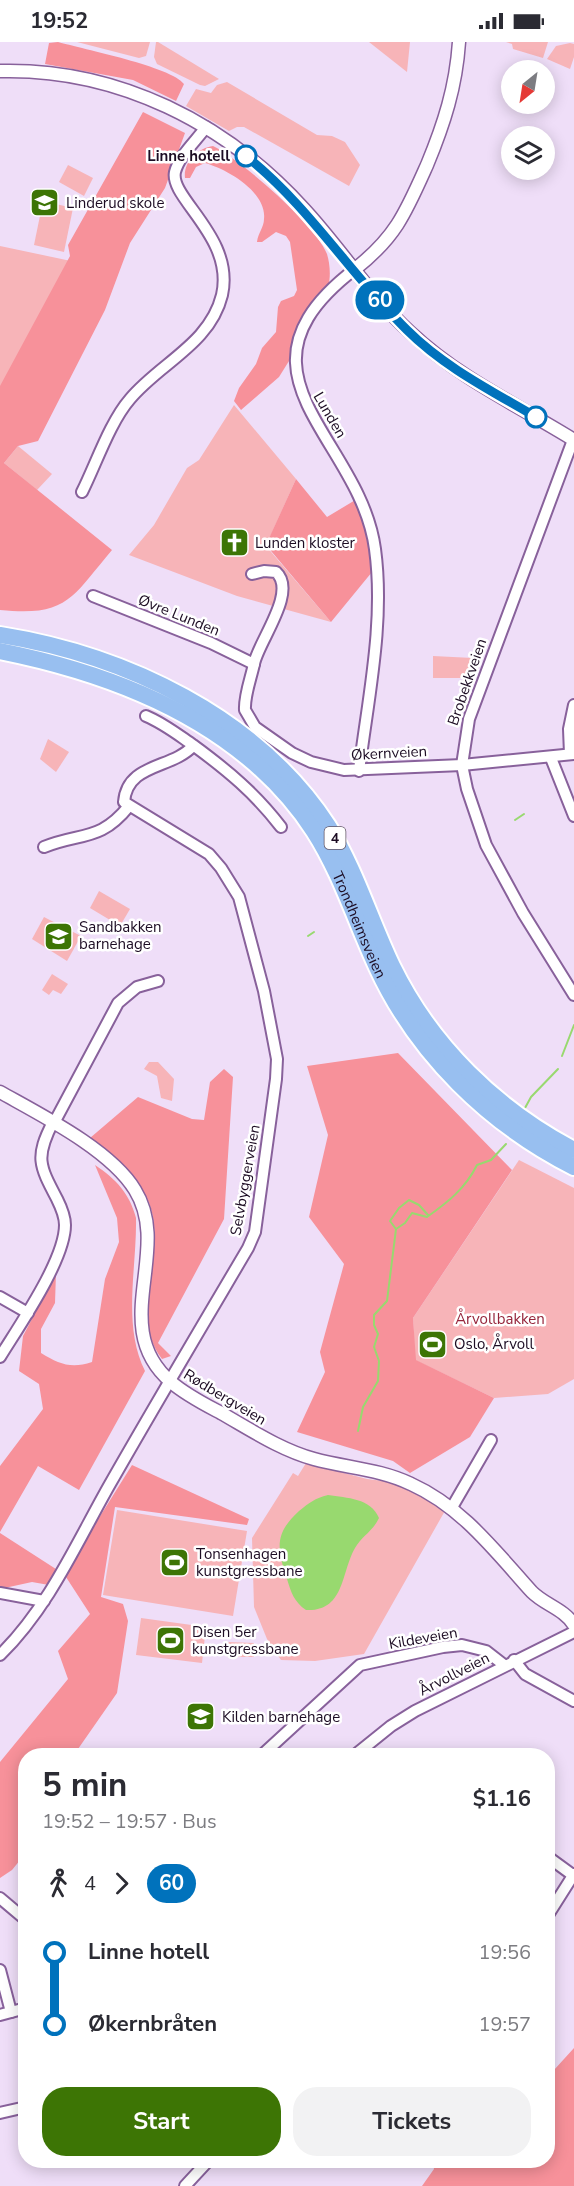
<!DOCTYPE html>
<meta charset="utf-8">
<style>
body{margin:0;font-family:"Nunito Sans",sans-serif;background:#f2f2f3;color:#2b2b33;height:100vh;display:flex;flex-direction:column;font-size:22px;white-space:nowrap}
*{box-sizing:border-box;margin:0}
p{font-size:20px;color:#7c7c81}
.icon{flex:none;width:33px;height:33px;fill:none;stroke:currentColor;stroke-width:2;stroke-linecap:round;stroke-linejoin:round}
.map{position:relative;flex:1;overflow:hidden}
.side{position:absolute;left:18px;top:1706px;width:537px;height:420px;display:flex;flex-direction:column;background:#fff;border-radius:24px;box-shadow:0 3px 15px #0003}
.side>*{flex:none}
.badge{padding:0 12px;border-radius:20px;font-size:21px;line-height:39px}
.needle{width:39px;rotate:210deg}
.tools{position:absolute;left:501px;top:18px;display:grid;gap:12px}
.tools a{display:grid;place-items:center;width:54px;height:54px;border-radius:50%;background:#fff;box-shadow:0 3px 15px #0003;font-size:30px}
.map>.badge{position:absolute;translate:-50% -50%;box-shadow:0 0 0 3px #fff}
.legs{display:flex;align-items:center;gap:9px;height:66px;padding:0 24px;font-size:20px}
.legs p{margin-inline-start:auto}
.headline{display:flex;align-items:center;justify-content:space-between;height:102px;padding:0 24px}
h1{font-size:33px;font-weight:700;line-height:45px}
.cta{display:flex;gap:12px;margin-top:auto;padding:12px 24px}
.cta a{flex:1;height:69px;border-radius:24px;background:#3d7505;color:#fff;font-size:24px;font-weight:700;line-height:69px;text-align:center}
.cta a+a{background:#f2f2f3;color:#2b2b33}
ul{padding:0 24px;list-style:none}
li{display:flex;align-items:center;gap:21px;height:72px;font-size:22px}
li i{display:grid;place-items:center;width:9px;height:100%;margin:0 8px;background:currentColor}
li i::after{content:'';width:15px;height:15px;margin:-8px;border:4px solid;border-radius:50%;background:#fff}
li p{margin-inline-start:auto}
li:first-child i{background:linear-gradient(#0000 50%,currentColor 0)}
li:last-child i{background:linear-gradient(currentColor 50%,#0000 0)}
.status{display:flex;justify-content:space-between;align-items:center;height:42px;padding:0 30px;background:#fff;direction:ltr}
.status svg{height:16px;fill:currentColor}
.map>svg:first-child{display:block}
.green{fill:#f7b4b8}
.forest{fill:#f7919a}
.water{fill:#98d96f}
.lines{fill:none;stroke-linecap:round;stroke-linejoin:round}
.stream{stroke:#98d96f;stroke-width:2}
.minor-casing{stroke:#88619b;stroke-width:14}
.tertiary-casing{stroke:#88619b;stroke-width:15}
.trunk-casing{stroke:#fff;stroke-width:20}
.minor{stroke:#fff;stroke-width:10}
.tertiary{stroke:#fff;stroke-width:12}
.trunk{stroke:#98bff0;stroke-width:16}
.line-1-casing{stroke:#fff;stroke-width:14}
.line-1{stroke:#0072bc;stroke-width:9}
.stop-1-dot{fill:#fff;stroke:#0072bc;stroke-width:3}
.labels{text-anchor:middle;dominant-baseline:central;stroke-width:5;stroke-linejoin:round;paint-order:stroke}
.shield{fill:#fff;stroke:#605565;stroke-width:1.5}
.shield-label{font-size:14px;font-weight:bold;fill:#1c0c23}
.stop-label{font-size:15px;font-weight:bold;fill:#1c0c23;stroke:#fff;text-anchor:end}
.poi-label{font-size:15px;fill:#1c0c23;stroke:#fff;text-anchor:start}
.street-label{font-size:15px;fill:#1c0c23;stroke:#fff}
.park-label{font-size:15px;fill:#95253b;stroke:#fff}
</style>
<div class="status"><b>19:52</b><svg viewBox="0 0 49 12"><path d="M0 12V9h3v3zM5 12V6h3v6zM10 12V3h3v9zM15 12V0h3v12zM26 1h20v11H26zM47 4h2v5h-2z"/></svg></div>
<div class="map">
<svg width="574" height="2144" viewBox="0 0 574 2144">
<rect width="100%" height="100%" fill="#efdef8"/>
<!-- green -->
<g class="green">
<polygon points="77,0 150,0 146,14 139,16"/>
<polygon points="156,0 158,0 219,37 205,44 200,43 157,22 154,15"/>
<polygon points="369,0 410,0 407,30"/>
<polygon points="506,0 548,0 543,16 513,7 512,2"/>
<polygon points="570,1 574,2 574,15 570,27 547,17 556,4"/>
<polygon points="227,40 317,93 332,94 345,100 360,123 349,144 244,85 237,85 229,89 186,64 196,47 211,51 217,43"/>
<polygon points="68,123 93,136 84,154 59,140"/>
<polygon points="43,159 73,166 64,210 34,203"/>
<polygon points="0,204 71,219 0,346"/>
<polygon points="234,363 296,437 266,504 331,580 237,554 129,513 154,483 187,426 199,418"/>
<polygon points="18,404 52,432 37,448 4,421"/>
<polygon points="433,614 473,616 473,636 433,636"/>
<polygon points="48,697 69,710 56,730 40,717"/>
<polygon points="99,849 130,867 120,884 90,866"/>
<polygon points="44,875 81,894 67,919 32,897"/>
<polygon points="52,932 68,942 61,952 53,948 49,953 42,948"/>
<polygon points="149,1020 158,1020 174,1037 172,1059 161,1056 157,1034 144,1027"/>
<polygon points="519,1118 574,1146 574,1337 548,1352 494,1356 415,1318 413,1276"/>
<polygon points="306,1421 367,1437 391,1440 418,1450 446,1467 364,1612 315,1619 281,1618 267,1597 254,1565 252,1496 293,1431 298,1434"/>
<polygon points="117,1468 247,1489 233,1574 103,1553"/>
<polygon points="141,1576 206,1585 202,1621 136,1613"/>
<polygon points="228,1600 254,1601 254,1615 227,1615"/>
</g>
<!-- forest -->
<g class="forest">
<path d="M58,0C83,7 172,25 184,42L176,59L133,38L45,22L49,1Z"/>
<path d="M143,70L185,91L165,146L130,201L105,268L38,399L18,404L4,421L112,508C72,555 68,575 0,568V344L70,214L68,203Z"/>
<path d="M213,104C240,117 317,184 327,212C330,222 331,235 328,245L302,275L289,319L279,335L241,368L234,359L239,346L256,322L262,306L276,290L278,265L281,259L294,254L297,248L290,200L286,194L276,190L262,200H257C258,191 264,185 264,177C267,150 227,127 205,121L196,125L190,136H185C183,120 198,106 213,104Z"/>
<polygon points="296,437 327,475 357,457 370,497 372,530 331,580 266,503"/>
<polygon points="398,1011 512,1128 413,1276 416,1318 494,1356 470,1395 410,1431 393,1419 297,1390 325,1330 320,1310 344,1222 309,1175 328,1093 307,1024"/>
<path d="M224,1027L233,1035L224,1177L158,1301L171,1314L162,1317C147,1297 147,1280 149,1256C151,1232 156,1206 154,1182C151,1144 118,1117 90,1096L138,1055L192,1077L204,1078L210,1040Z"/>
<path d="M95,1123C116,1137 130,1152 136,1176C137,1226 122,1283 145,1329L79,1448L38,1424L0,1490V1424L43,1367L39,1342L19,1329L23,1294L56,1231L55,1261L41,1287V1311C59,1322 71,1327 92,1320L105,1237L119,1200L117,1176Z"/>
<polygon points="132,1423 249,1477 247,1483 115,1465 101,1555 123,1562 128,1579 117,1651 78,1707 77,1713 26,1713 25,1812 12,1828 0,1836 0,1720 68,1637 58,1609 90,1572 64,1532"/>
<polygon points="0,1491 59,1529 49,1543 32,1540 0,1547"/>
<polygon points="574,2006 574,2144 422,2144 434,2127 432,2118 548,2118 548,2029 554,2028"/>
</g>
<!-- water -->
<path class="water" d="M328,1453C347,1456 371,1456 379,1476C373,1489 362,1494 355,1506C341,1530 345,1570 306,1568C294,1560 291,1550 287,1537C277,1506 274,1492 299,1469C309,1461 315,1456 328,1453Z"/>
<g class="lines">
<!-- stream -->
<g class="stream">
<polyline points="515,778 524,772"/>
<polyline points="308,894 314,890"/>
<polyline points="562,1014 574,983"/>
<polyline points="525,1066 531,1055 558,1027"/>
<polyline points="396,1187 390,1179 399,1166 409,1158 419,1163 428,1173"/>
<path d="M358,1389L363,1365L378,1339L379,1319L374,1305L378,1292L374,1283V1273L387,1259L396,1187L405,1181L412,1171L427,1175C448,1160 465,1147 477,1123L491,1118L506,1102"/>
</g>
<defs>
<g id="minor">
<path d="M355,227C218,332 360,394 375,507C385,580 368,656 359,729"/>
<polyline points="573,398 469,677 462,723 467,747 486,803 523,871 574,953"/>
<path d="M82,450C96,422 110,380 130,357C160,321 210,302 222,253C235,195 169,156 175,130C179,114 196,99 206,85"/>
<path d="M252,532L264,529L276,530C298,550 258,600 254,622C251,636 244,654 245,668L255,685L292,711L311,720L344,728L462,723L574,712"/>
<polyline points="93,554 211,601 254,622"/>
<path d="M146,674C163,681 177,692 193,703C227,728 255,751 281,785"/>
<polyline points="570,712 569,687 574,663"/>
<polyline points="551,716 574,774"/>
<path d="M44,805C81,790 100,800 129,764"/>
<polyline points="54,1081 118,961 137,945 158,939"/>
<polyline points="0,1255 28,1271"/>
<path d="M0,1315C19,1284 65,1218 65,1183C65,1174 61,1165 57,1157C39,1123 35,1115 53,1080"/>
<polyline points="451,1467 491,1398"/>
<polyline points="0,1551 44,1559"/>
<path d="M0,1613C49,1565 77,1500 110,1442C155,1363 202,1284 248,1206L255,1190L276,1037L277,1017L264,949L239,855L221,826L209,812L124,760C127,721 172,727 193,704"/>
<polyline points="514,1618 525,1632 574,1659"/>
<polyline points="262,1713 360,1623 443,1605 462,1603 486,1609 504,1623"/>
<polyline points="355,1713 391,1684 415,1669 574,1590"/>
<polyline points="548,1815 574,1834"/>
<polyline points="0,1856 26,1878"/>
<polyline points="548,1873 574,1832"/>
<polyline points="0,1928 11,1970"/>
<polyline points="0,1973 26,1966"/>
<polyline points="0,2071 26,2065"/>
<polyline points="185,2144 209,2118"/>
</g>
<g id="tertiary">
<path d="M0,29C118,26 226,81 304,167C341,207 371,255 411,291C459,336 519,364 574,398"/>
<path d="M355,227C396,195 406,170 427,123C444,82 456,45 459,0"/>
<path d="M0,1050C41,1073 111,1108 135,1148C173,1209 107,1285 171,1340C186,1353 204,1362 221,1371C251,1388 281,1408 314,1417C347,1426 380,1427 411,1442C462,1465 495,1509 532,1550C545,1563 564,1567 574,1583"/>
</g>
<g id="trunk">
<path d="M0,593C125,613 257,675 328,784C355,827 370,878 392,924C431,1004 496,1067 574,1108"/>
<path id="s1" d="M0,609C120,633 244,682 314,789C341,831 356,880 377,925C417,1012 489,1082 574,1125"/>
</g>
</defs>
<!-- minor casing -->
<use href="#minor" class="minor-casing"/>
<!-- tertiary casing -->
<use href="#tertiary" class="tertiary-casing"/>
<!-- trunk casing -->
<use href="#trunk" class="trunk-casing"/>
<!-- minor -->
<use href="#minor" class="minor"/>
<!-- tertiary -->
<use href="#tertiary" class="tertiary"/>
<!-- trunk -->
<use href="#trunk" class="trunk"/>
</g>
<g class="lines">
<defs>
<path id="line-1" d="M246,114C309,164 350,232 407,288C444,325 492,349 536,375"/>
</defs>
<!-- line-1 casing -->
<use href="#line-1" class="line-1-casing"/>
<!-- line-1 -->
<use href="#line-1" class="line-1"/>
</g>
<!-- icons -->
<defs>
<symbol id="school-square" viewBox="-11 -11 22 22"><rect x="-9" y="-9" width="18" height="18" rx="4" fill="#3d7505" stroke="#fff"/><path d="M0-5L7-2L0 1L-7-2ZM-4 1L0 2.5L4 1V4Q0 6-4 4Z" fill="#fff"/></symbol>
<symbol id="church-square" viewBox="-11 -11 22 22"><rect x="-9" y="-9" width="18" height="18" rx="4" fill="#3d7505" stroke="#fff"/><path d="M-1.2-6h2.4v3.5h3.3v2.4h-3.3V6h-2.4V-.1h-3.3v-2.4h3.3Z" fill="#fff"/></symbol>
<symbol id="stadium-square" viewBox="-11 -11 22 22"><rect x="-9" y="-9" width="18" height="18" rx="4" fill="#3d7505" stroke="#fff"/><path d="M0-5a6.5 5 0 1 0 0 10a6.5 5 0 1 0 0-10ZM-3.5-1.8h7v3.6h-7Z" fill="#fff"/></symbol>
</defs>
<g fill-rule="evenodd">
<use href="#school-square" x="28" y="144" width="33" height="33"/>
<use href="#church-square" x="218" y="484" width="33" height="33"/>
<use href="#school-square" x="42" y="878" width="33" height="33"/>
<use href="#stadium-square" x="416" y="1286" width="33" height="33"/>
<use href="#stadium-square" x="158" y="1504" width="33" height="33"/>
<use href="#stadium-square" x="154" y="1582" width="33" height="33"/>
<use href="#school-square" x="184" y="1658" width="33" height="33"/>
</g>
<!-- markers -->
<g class="stop-1-dot">
<circle cx="246" cy="114" r="10"/>
<circle cx="536" cy="375" r="10"/>
</g>
<g class="labels">
<!-- shield labels -->
<rect class="shield" x="324.5" y="785" width="21" height="22" rx="4.5"/>
<g class="shield-label">
<text x="335" y="796">4</text>
</g>
<!-- stop labels -->
<g class="stop-label">
<text x="230" y="114">Linne hotell</text>
</g>
<!-- poi labels -->
<g class="poi-label">
<text x="66" y="161">Linderud skole</text>
<text x="255" y="501">Lunden kloster</text>
<text x="79" y="885">Sandbakken<tspan x="79" dy="17">barnehage</tspan></text>
<text x="454" y="1302">Oslo, Årvoll</text>
<text x="196" y="1512">Tonsenhagen<tspan x="196" dy="17">kunstgressbane</tspan></text>
<text x="192" y="1590">Disen 5er<tspan x="192" dy="17">kunstgressbane</tspan></text>
<text x="222" y="1675">Kilden barnehage</text>
</g>
<!-- street labels -->
<g class="street-label">
<text transform="translate(330 373) rotate(60)">Lunden</text>
<text transform="translate(179 573) rotate(22)">Øvre Lunden</text>
<text transform="translate(467 640) rotate(-71)">Brobekkveien</text>
<text transform="translate(389 711) rotate(-3)">Økernveien</text>
<text stroke="none"><textPath href="#s1" startOffset="476">Trondheimsveien</textPath></text>
<text transform="translate(245 1138) rotate(-80)">Selvbyggerveien</text>
<text transform="translate(225 1355) rotate(31)">Rødbergveien</text>
<text transform="translate(423 1596) rotate(-10)">Kildeveien</text>
<text transform="translate(454 1632) rotate(-27)">Årvollveien</text>
</g>
<!-- park labels -->
<g class="park-label">
<text x="500" y="1277">Årvollbakken</text>
</g>
</g>
</svg>
<div class="tools">
<a><svg class="needle" viewBox="-14 -14 28 28"><path d="M0-13l5 13h-10z" fill="#e53935"/><path d="M0 13l5-13h-10z" fill="#7c7c81"/></svg></a>
<a><svg class="icon" aria-label="layers" viewBox="0 0 24 24"><path d="M12 4l9 5-9 5-9-5zM3 14l9 5 9-5"/></svg></a>
</div>
<b class="badge" style="left:380px;top:258px;background:#0072bc;color:#fff">60</b>
<section class="side">
<div class="headline"><div><h1>5 min</h1><p>19:52 – 19:57 · Bus</p></div><b>$1.16</b></div>
<div class="legs"><svg class="icon" aria-label="walk" viewBox="0 0 24 24"><circle cx="13" cy="4" r="2"/><path d="M13 8l-2 6 4 7M11 14l-3 7M7 12l3-4h3l4 4"/></svg>4<svg class="icon" aria-label="forward" viewBox="0 0 24 24"><path d="M9 5l7 7-7 7"/></svg><b class="badge" style="background:#0072bc;color:#fff">60</b></div>
<ul>
<li><i style="color:#0072bc"></i><b>Linne hotell</b><p>19:56</p></li>
<li><i style="color:#0072bc"></i><b>Økernbråten</b><p>19:57</p></li>
</ul>
<div class="cta"><a>Start</a><a>Tickets</a></div>
</section>
</div>
